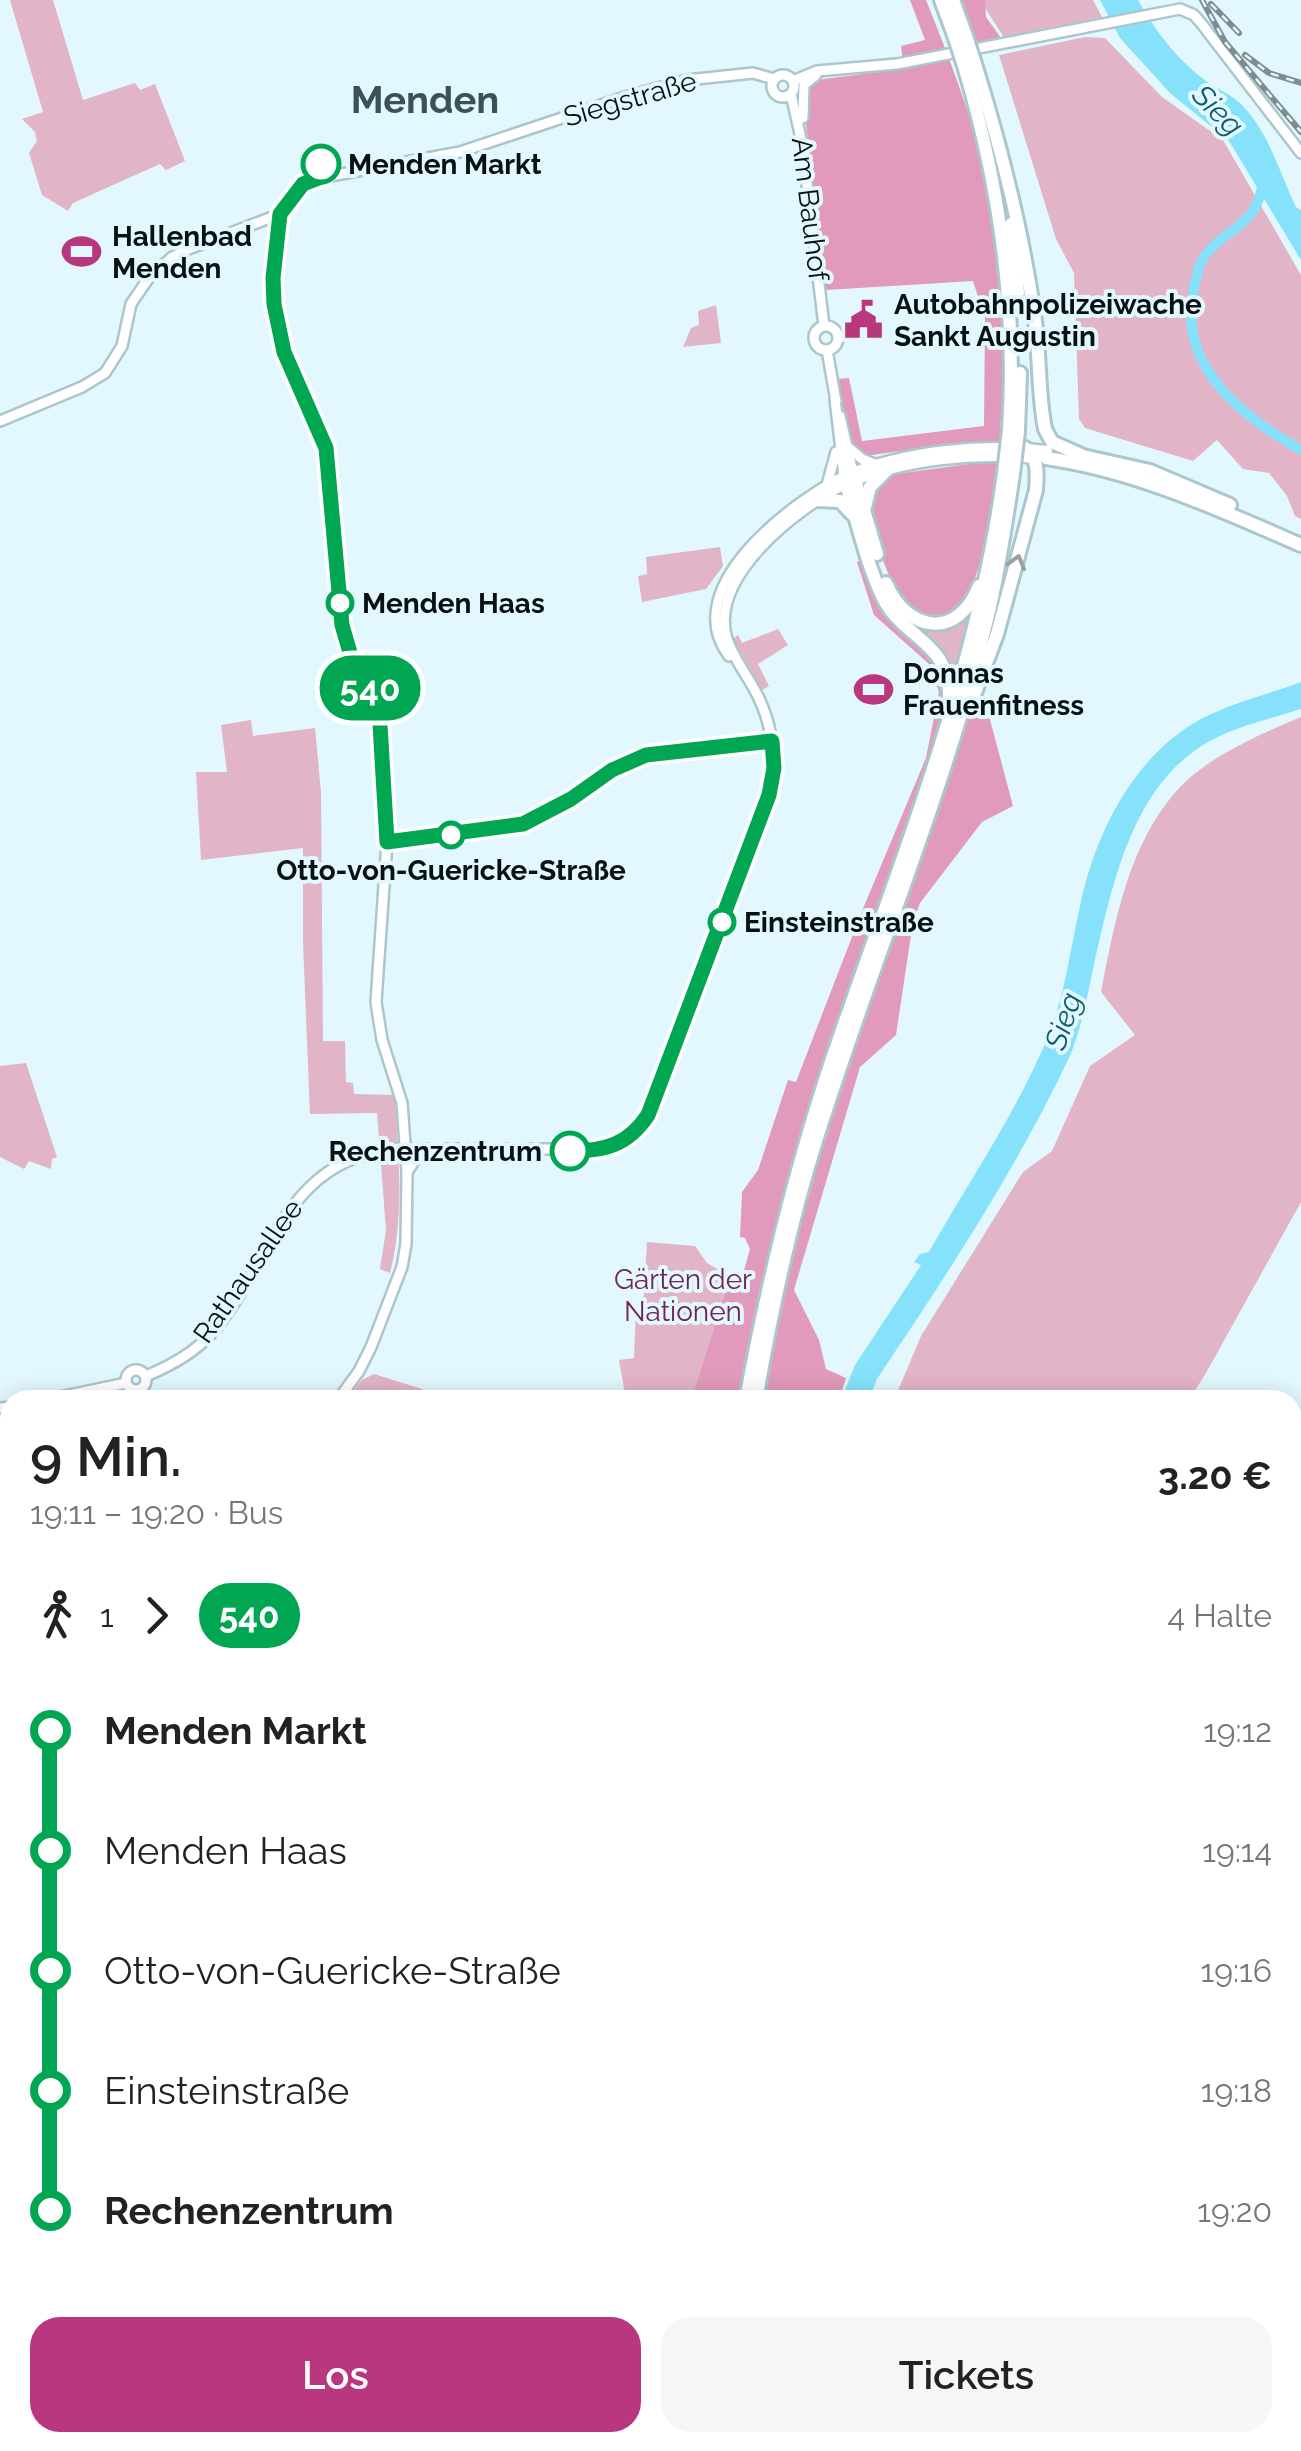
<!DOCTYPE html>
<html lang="de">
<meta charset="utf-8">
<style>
body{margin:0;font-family:Raleway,sans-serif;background:#f6f6f6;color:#222;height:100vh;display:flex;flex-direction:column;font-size:38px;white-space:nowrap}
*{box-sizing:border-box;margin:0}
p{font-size:32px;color:#767676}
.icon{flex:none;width:55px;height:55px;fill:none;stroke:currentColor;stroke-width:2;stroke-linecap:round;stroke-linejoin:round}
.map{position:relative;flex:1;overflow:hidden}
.sheet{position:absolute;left:0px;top:1390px;width:1302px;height:1062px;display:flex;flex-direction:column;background:#fff;border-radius:30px 30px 0 0;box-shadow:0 5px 25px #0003}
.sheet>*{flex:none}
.badge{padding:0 20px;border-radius:32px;font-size:35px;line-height:65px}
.map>.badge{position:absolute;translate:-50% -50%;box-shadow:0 0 0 5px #fff}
.legs{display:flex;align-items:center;gap:15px;height:110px;padding:0 30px;font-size:32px}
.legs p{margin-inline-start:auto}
.summary{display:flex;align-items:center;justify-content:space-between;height:170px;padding:0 30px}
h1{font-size:55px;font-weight:600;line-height:75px}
.button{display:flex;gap:20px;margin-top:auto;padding:20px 30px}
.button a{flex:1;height:115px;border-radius:30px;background:#b9377f;color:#fff;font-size:40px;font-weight:600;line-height:115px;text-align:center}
.button a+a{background:#f6f6f6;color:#222}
ul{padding:0 30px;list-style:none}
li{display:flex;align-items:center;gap:35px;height:120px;font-size:38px}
li i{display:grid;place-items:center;width:15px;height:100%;margin:0 12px;background:currentColor}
li i::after{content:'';width:25px;height:25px;margin:-12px;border:8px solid;border-radius:50%;background:#fff}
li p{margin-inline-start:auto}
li:first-child i{background:linear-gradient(#0000 50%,currentColor 0)}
li:last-child i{background:linear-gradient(currentColor 50%,#0000 0)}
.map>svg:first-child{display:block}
.green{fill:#e2b4c8}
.forest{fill:#e19abb}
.water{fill:#86e2fb}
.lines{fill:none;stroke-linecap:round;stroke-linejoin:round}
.river{stroke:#86e2fb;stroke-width:10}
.secondary-casing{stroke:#acc6ce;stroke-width:14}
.primary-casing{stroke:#acc6ce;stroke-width:15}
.highway-casing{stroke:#acc6ce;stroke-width:18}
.secondary{stroke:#fff;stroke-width:9}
.primary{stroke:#fff;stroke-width:10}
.highway{stroke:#fff;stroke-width:12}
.tram{stroke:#7d8d92;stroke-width:2.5}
.rail-casing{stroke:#7d8d92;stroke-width:6}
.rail{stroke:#e2f8fe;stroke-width:2.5;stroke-dasharray:8;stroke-linecap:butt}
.highway-bridge-casing{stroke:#acc6ce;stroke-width:18;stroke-linecap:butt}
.highway-bridge{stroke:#fff;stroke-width:12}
.oneway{stroke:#9ca0a1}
.line-1-casing{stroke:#fff;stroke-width:22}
.line-1{stroke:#00a651;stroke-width:15}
.stop-1-dot{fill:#fff;stroke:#00a651;stroke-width:5}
.labels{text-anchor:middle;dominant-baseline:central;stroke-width:8;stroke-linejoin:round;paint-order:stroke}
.street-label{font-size:28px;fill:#081114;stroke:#e2f8fe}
.stop-label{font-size:28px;font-weight:bold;fill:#081114;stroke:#e2f8fe;text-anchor:start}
.poi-label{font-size:28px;font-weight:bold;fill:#081114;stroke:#e2f8fe;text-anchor:start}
.park-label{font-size:28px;fill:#74224f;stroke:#e2f8fe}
.water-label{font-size:30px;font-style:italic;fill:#0d5c6d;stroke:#e2f8fe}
.district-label{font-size:38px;font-weight:bold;fill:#395157;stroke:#e2f8fe}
</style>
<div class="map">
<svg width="1301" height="2451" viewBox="0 0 1301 2451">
<rect width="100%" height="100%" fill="#e2f8fe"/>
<!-- green -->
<g class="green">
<polygon points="10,0 53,0 83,100 135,83 140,90 155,84 185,161 166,170 160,164 73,203 68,211 42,195 29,153 37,141 35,132 22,119 43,112"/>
<polygon points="985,0 1093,0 1103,19 1005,39 985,8"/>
<polygon points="1085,37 1105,38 1162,97 1223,140 1301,275 1301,519 1295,516 1287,496 1269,473 1243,469 1217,440 1193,461 1085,428 1079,419 1074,273 1056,239 999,55"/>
<polygon points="716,305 721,343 683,347 691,328 699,325 698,311"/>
<polygon points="720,547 723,566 706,589 642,602 638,576 647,574 646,557"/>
<polygon points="976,601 954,684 898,614"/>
<polygon points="778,629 788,645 758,664 769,686 762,690 733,639 738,635 742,643"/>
<path d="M1301,717V1202L1206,1373L1189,1400H894L921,1336L1023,1172L1052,1151L1090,1066L1135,1035L1101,992C1115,920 1129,841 1181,786C1210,756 1263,733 1301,717Z"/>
<path d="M251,720L253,736L315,728L321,792L323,1041H345L346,1082L353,1083L354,1094L395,1095C398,1154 405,1215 390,1273L380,1269L386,1230L377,1113L310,1114L303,943V848L201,860L196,772H227L221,725Z"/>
<polygon points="26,1063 57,1157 52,1159 51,1169 29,1161 24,1169 0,1157 0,1066"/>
<polygon points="647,1242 695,1246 707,1263 730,1277 691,1400 626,1400 619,1360 634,1358 636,1307 643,1306"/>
<polygon points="374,1374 422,1389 434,1400 345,1400 362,1380"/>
<polygon points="4,1898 10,1899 10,1973 0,1970 0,1921"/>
<polygon points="628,2442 951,2442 951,2443 946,2451 627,2451"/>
</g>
<!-- forest -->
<g class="forest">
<path d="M910,0H926C951,62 975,125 990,190C1009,271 1006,362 999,444L908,450L864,456L850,441L837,379L849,378L862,441L984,426L985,318L973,281L826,290L805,115C807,98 806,86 823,79L904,69L901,46L925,40Z"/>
<polygon points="961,0 985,0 986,17 1001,38 977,43"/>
<path d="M997,460C991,496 985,628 929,619C922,618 914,613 907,610C887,578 868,529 872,490L886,477L896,474Z"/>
<polygon points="858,535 876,589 933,653 947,696 989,716 1013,806 982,822 920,903 913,922 896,1035 860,1067 794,1290 819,1340 826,1369 846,1378 839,1400 691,1400 730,1277 743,1274 750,1249 745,1238 740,1237 742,1192 758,1170 788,1080 796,1082 862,911 926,758 939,692 929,664 874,615 857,562 860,560 852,537"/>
</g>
<!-- water -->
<g class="water">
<path d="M1100,0H1138C1155,31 1179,62 1209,83C1220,90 1232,95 1242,105C1269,133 1279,171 1296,207L1301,210V260L1229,141L1170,93L1120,38Z"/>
<path d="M1301,682V709C1270,719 1236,726 1208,742C1131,786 1112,887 1094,965C1087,996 1081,1032 1068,1060C1014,1173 946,1276 877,1379L869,1400H841L855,1365L921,1265L914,1262L920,1254L929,1252C969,1181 1015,1115 1047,1039C1065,997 1070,950 1080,906C1095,834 1133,756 1201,719C1231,703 1269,694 1301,682Z"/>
</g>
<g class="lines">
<!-- river -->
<path class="river" d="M1263,181C1257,225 1233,224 1208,252C1199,261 1197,275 1194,288C1176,365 1241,416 1301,450"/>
<defs>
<g id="secondary">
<circle cx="783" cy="86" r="11"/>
<polyline points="793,81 817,71 897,64 1180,9 1194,15 1201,23 1301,153"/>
<polyline points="791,94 802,143 824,326"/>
<polyline points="803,118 804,85 816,75"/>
<polyline points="280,214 273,278 279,337 327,448 342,625 351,656 379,709 387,842 376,1002 382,1040 402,1103 407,1172 406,1244 402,1267 371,1347 359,1371 338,1400"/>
<circle cx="826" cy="338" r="12"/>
<polyline points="827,350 836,401"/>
<polyline points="840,416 853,473"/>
<polyline points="0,421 82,387 105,373 122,346 131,304 148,279 171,258 186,250 280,214 309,180 460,152 625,97 687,80 753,73 774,79"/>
<polyline points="848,447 862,459 877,465"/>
<polyline points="827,485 836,452"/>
<path d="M729,656C677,588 791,503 844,476L835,399"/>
<polyline points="407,1172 415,1160 431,1149"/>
<circle cx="136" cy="1380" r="10"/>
<path d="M146,1376C170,1366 193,1354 211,1334C273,1264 282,1160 394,1149H603C637,1140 647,1118 659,1088L772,784C776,749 771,718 753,687C744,671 733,657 727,639C708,577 797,508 846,484"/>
<polyline points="45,1400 126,1383"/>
<polyline points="0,1408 10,1407"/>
<polyline points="1301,1910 1295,1920 1301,1931"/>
<polyline points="1292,1956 1301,1937"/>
<polyline points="366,2451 369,2442"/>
<polyline points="1108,2451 1110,2442"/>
</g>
<g id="primary">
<path d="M1037,458C975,452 904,459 846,484L844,476C906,451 981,443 1047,451"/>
<polyline points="0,1811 10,1814"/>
</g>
<g id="highway">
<polyline points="941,0 955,38"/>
<polyline points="953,0 966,36"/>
<path d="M976,67C1002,151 1023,234 1035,321C1040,357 1038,394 1045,429L1052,442L1081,455"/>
<path d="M965,69C1000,188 1017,306 1009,430"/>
<polyline points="1011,224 1018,293"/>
<polyline points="1018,431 1020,373"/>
<polyline points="1074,454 1150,471 1230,505"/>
<path d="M1046,458C1136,471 1218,509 1301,545"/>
<polyline points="855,480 877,554"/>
<path d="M846,484C857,521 866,562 883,598C904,640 952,642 949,700"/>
<polyline points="816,500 840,501 852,514"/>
<polyline points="865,507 870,487 888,469"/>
<path d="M886,583C907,632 957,641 979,586"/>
<path d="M970,706L997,634L1036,490C1037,474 1039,459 1025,448"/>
<path d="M746,1400C767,1285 794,1173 831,1062C897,868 977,678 1004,473"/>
<path d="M756,1400C771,1313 789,1226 816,1141C871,965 944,795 988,615C999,569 1006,521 1013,474"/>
<polyline points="527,2451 530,2442"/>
<polyline points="538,2451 542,2442"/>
</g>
</defs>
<!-- secondary casing -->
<use href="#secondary" class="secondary-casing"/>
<!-- primary casing -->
<use href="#primary" class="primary-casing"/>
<!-- highway casing -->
<use href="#highway" class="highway-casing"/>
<!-- secondary -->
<use href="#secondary" class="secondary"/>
<!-- primary -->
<use href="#primary" class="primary"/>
<!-- highway -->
<use href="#highway" class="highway"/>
<!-- tram -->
<polyline class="tram" points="0,1741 10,1741"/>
<defs>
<g id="rail">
<polyline points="1202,0 1225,42 1301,132"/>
<polyline points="1211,4 1239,33"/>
<polyline points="1245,55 1269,73 1301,83"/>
<polyline points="1292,1997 1301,1984"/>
<polyline points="1292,2037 1301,2025"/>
<polyline points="1007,2451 1012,2442"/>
</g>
</defs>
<!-- rail casing -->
<use href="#rail" class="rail-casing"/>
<!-- rail -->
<use href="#rail" class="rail"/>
<defs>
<g id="highway-bridge">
<polyline points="966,36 976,67"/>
<polyline points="955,38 965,69"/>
<polyline points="1004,473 1009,430"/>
<polyline points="1013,474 1018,431"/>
</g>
</defs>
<!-- highway-bridge casing -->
<use href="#highway-bridge" class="highway-bridge-casing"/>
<!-- highway-bridge -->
<use href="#highway-bridge" class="highway-bridge"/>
</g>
<!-- one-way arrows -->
<defs><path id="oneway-chevron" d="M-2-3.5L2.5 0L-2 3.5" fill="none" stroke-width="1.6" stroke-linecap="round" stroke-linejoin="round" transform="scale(2.5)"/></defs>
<use class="oneway" href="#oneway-chevron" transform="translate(1017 562) rotate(-74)"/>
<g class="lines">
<defs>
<path id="line-1" d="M321,164L324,176L303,184L280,214L273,278L274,304L284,352L326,448L342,625L351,656L375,695L379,708L387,842L523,824L571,799L612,770L646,755L772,741L774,768L769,795L648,1115C628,1145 605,1151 570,1151"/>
</defs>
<!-- line-1 casing -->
<use href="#line-1" class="line-1-casing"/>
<!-- line-1 -->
<use href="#line-1" class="line-1"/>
</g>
<!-- icons -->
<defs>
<symbol id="stadium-bare" viewBox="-9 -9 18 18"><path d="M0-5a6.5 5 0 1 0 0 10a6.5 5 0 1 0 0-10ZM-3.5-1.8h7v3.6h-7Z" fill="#b9377f" stroke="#e2f8fe" stroke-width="2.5" paint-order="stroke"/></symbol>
<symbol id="civic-bare" viewBox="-9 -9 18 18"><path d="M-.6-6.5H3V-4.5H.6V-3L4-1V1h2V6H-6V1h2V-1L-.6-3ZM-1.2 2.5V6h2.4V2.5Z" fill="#b9377f" stroke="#e2f8fe" stroke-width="2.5" paint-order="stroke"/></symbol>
</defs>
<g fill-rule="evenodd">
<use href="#stadium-bare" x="54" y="224" width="55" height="55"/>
<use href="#civic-bare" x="836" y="292" width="55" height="55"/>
<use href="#stadium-bare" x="846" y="662" width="55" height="55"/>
</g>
<!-- markers -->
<g class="stop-1-dot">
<circle cx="321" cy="164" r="18"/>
<circle cx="340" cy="603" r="12"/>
<circle cx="451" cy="835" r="12"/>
<circle cx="722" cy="922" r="12"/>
<circle cx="570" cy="1151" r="18"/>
</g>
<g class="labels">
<!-- street labels -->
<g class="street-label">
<text transform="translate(630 99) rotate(-16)">Siegstraße</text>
<text transform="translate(810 209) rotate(83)">Am Bauhof</text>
<text transform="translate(248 1271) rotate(-55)">Rathausallee</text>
</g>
<!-- stop labels -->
<g class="stop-label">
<text x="348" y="164">Menden Markt</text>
<text x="362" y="603">Menden Haas</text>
<text x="451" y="870" text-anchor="middle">Otto-von-Guericke-Straße</text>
<text x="744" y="922">Einsteinstraße</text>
<text x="542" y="1151" text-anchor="end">Rechenzentrum</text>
</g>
<!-- poi labels -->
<g class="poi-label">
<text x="112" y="236">Hallenbad<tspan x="112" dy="32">Menden</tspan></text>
<text x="894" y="304">Autobahnpolizeiwache<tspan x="894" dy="32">Sankt Augustin</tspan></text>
<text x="903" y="673">Donnas<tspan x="903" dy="32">Frauenfitness</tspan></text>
</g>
<!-- park labels -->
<g class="park-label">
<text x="683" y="1279">Gärten der<tspan x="683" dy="32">Nationen</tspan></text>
</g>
<!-- water labels -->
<g class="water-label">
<text transform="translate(1218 110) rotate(45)">Sieg</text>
<text transform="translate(1063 1021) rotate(-72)">Sieg</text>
</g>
<!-- district labels -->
<g class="district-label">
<text x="425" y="99">Menden</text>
</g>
</g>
</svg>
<b class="badge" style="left:370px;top:688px;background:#00a651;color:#fff">540</b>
<section class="sheet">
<div class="summary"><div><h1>9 Min.</h1><p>19:11 – 19:20 · Bus</p></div><b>3.20 €</b></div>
<div class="legs"><svg class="icon" aria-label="walk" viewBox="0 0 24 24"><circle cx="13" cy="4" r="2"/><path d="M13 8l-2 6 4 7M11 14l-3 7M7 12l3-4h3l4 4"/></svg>1<svg class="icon" aria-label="forward" viewBox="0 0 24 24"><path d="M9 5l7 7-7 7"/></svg><b class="badge" style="background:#00a651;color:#fff">540</b><p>4 Halte</p></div>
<ul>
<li><i style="color:#00a651"></i><b>Menden Markt</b><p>19:12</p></li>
<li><i style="color:#00a651"></i><span>Menden Haas</span><p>19:14</p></li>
<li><i style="color:#00a651"></i><span>Otto-von-Guericke-Straße</span><p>19:16</p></li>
<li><i style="color:#00a651"></i><span>Einsteinstraße</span><p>19:18</p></li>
<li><i style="color:#00a651"></i><b>Rechenzentrum</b><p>19:20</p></li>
</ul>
<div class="button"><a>Los</a><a>Tickets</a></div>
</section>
</div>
